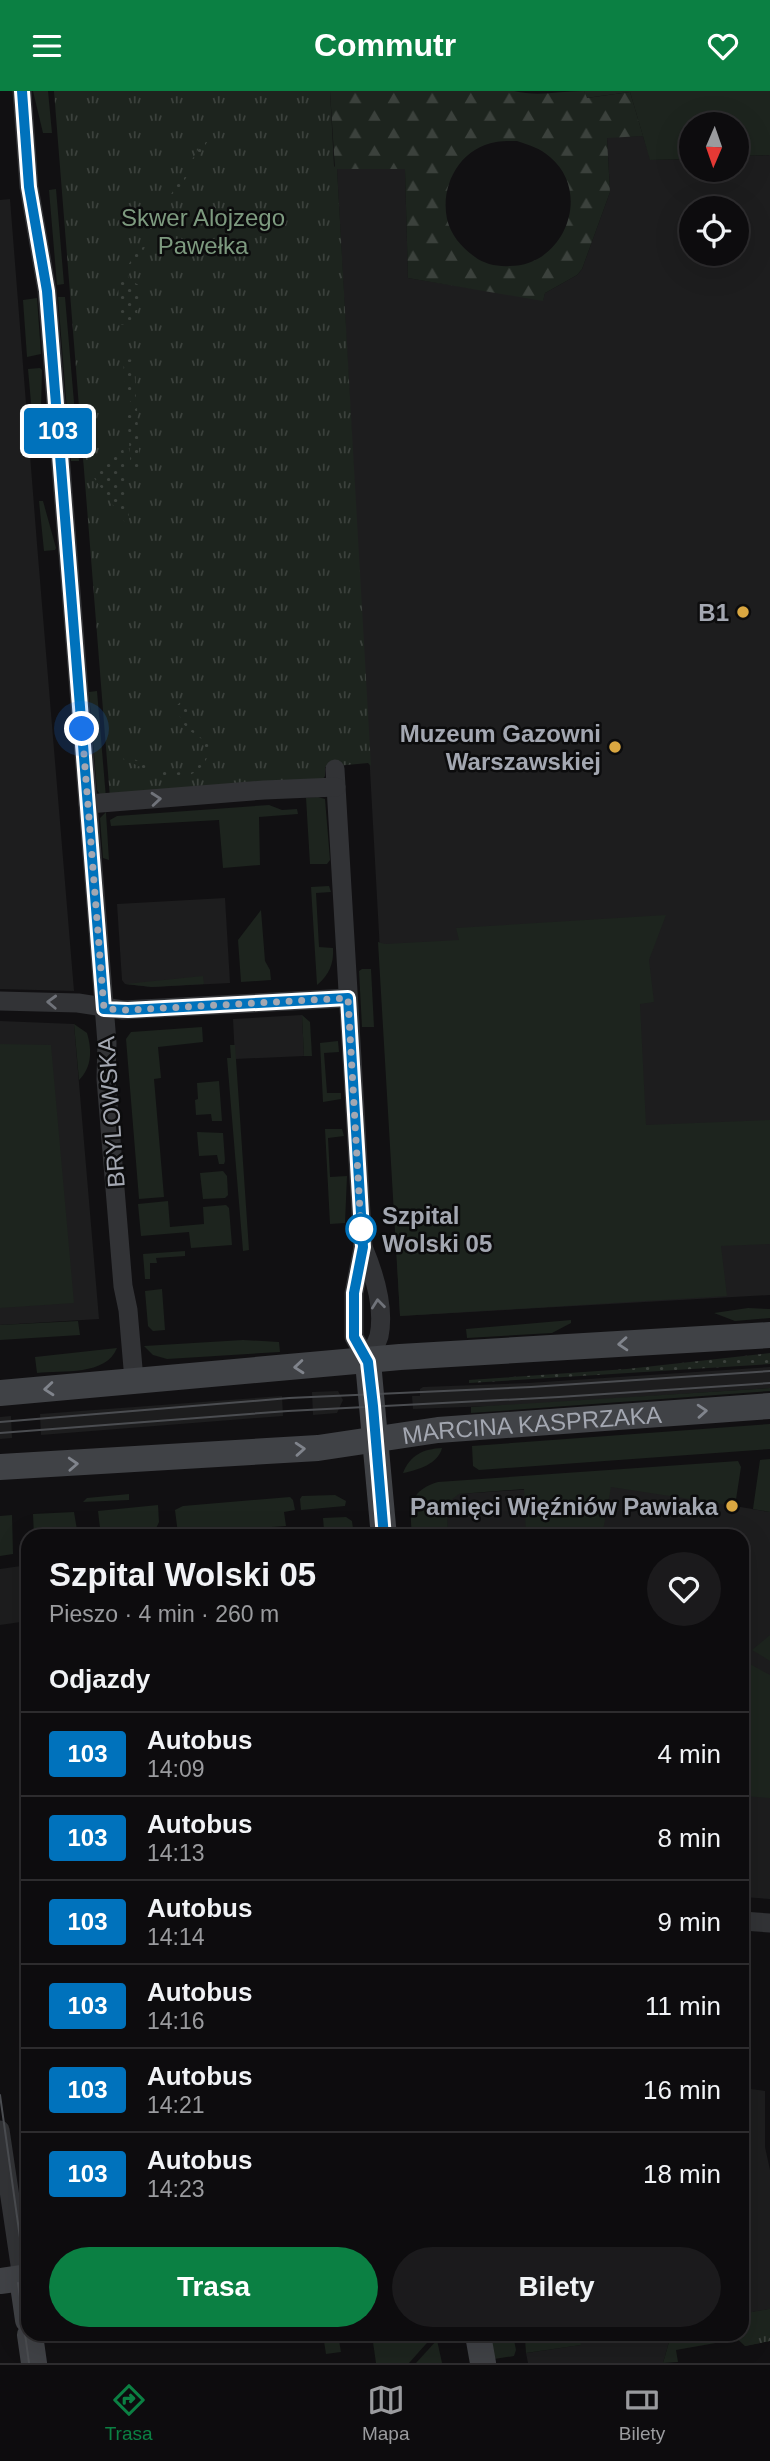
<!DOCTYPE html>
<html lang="pl">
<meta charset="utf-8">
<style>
body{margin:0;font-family:Arial,sans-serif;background:#1b1a1c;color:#f1f3f6;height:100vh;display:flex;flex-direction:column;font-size:26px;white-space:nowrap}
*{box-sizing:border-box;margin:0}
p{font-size:23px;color:#9a9b9e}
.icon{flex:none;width:38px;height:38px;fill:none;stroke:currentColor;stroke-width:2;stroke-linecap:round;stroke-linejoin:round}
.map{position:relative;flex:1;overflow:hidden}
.side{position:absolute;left:21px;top:1438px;width:728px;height:812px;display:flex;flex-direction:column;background:#0d0c0e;border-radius:21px;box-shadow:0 7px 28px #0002,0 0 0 2px #2d2c2e}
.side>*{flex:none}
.badge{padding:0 14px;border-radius:5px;font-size:24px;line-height:46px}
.needle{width:46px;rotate:182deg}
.controls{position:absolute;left:679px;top:21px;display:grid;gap:14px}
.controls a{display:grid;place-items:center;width:70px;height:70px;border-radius:50%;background:#0d0c0e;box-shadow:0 7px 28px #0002,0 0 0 2px #2d2c2e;font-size:35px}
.you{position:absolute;width:35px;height:35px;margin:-18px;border:5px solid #fff;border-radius:50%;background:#1a73e8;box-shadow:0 0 0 10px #1a73e833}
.map>.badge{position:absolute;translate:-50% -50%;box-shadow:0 0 0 4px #fff}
h2{padding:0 28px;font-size:26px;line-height:63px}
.round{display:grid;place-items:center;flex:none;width:74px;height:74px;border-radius:37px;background:#1b1a1c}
.head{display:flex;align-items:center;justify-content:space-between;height:119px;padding:0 28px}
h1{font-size:33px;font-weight:600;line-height:52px}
.cta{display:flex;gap:14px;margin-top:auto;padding:14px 28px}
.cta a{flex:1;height:80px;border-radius:42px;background:#0b8043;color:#fff;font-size:28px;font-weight:600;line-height:80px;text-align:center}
.cta a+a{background:#1b1a1c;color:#f1f3f6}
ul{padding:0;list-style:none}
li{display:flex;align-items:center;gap:21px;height:84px;padding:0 28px;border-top:2px solid #2d2c2e}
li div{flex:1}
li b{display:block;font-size:26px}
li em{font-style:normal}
li .badge{min-width:77px;font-weight:700;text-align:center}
header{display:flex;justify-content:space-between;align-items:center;height:91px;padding:0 28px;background:#0b8043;color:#fff;font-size:32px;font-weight:600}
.tab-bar{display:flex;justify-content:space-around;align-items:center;height:98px;border-top:2px solid #2d2c2e;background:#0d0c0e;font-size:19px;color:#9a9b9e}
.tab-bar a{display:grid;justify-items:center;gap:4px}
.tab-bar .on{color:#0b8043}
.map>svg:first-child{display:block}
.built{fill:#1d1d1e;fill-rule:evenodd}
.grass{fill:#1d241e}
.forest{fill:url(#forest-firs);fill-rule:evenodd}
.park{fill:url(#park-tufts)}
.garden{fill:url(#garden-dots)}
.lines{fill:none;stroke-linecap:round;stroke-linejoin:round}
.street{stroke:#323336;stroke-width:19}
.secondary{stroke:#404246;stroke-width:26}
.tram{stroke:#4b4d51;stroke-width:2}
.oneway{stroke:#70737a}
.oneway2{stroke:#80848c}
.line-casing{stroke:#fff;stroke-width:16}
.line{stroke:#0072bc;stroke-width:10}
.walk{stroke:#a3a7b1;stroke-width:7;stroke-dasharray:0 12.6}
.poi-dot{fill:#daa741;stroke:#0c0c0d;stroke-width:2.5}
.stop-dot{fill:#fff;stroke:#0072bc;stroke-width:3.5}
.labels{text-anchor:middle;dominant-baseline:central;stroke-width:5;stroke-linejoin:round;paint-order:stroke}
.park-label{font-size:24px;fill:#7d9a7f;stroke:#0c0c0d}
.poi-label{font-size:24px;font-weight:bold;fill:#a3a7b1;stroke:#0c0c0d;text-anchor:end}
.street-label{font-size:24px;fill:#a3a7b1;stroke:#0c0c0d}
.stop-label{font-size:24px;font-weight:bold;fill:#a3a7b1;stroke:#0c0c0d;text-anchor:start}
</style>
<header><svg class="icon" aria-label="menu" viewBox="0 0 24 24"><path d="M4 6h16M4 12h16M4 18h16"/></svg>Commutr<svg class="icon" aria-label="heart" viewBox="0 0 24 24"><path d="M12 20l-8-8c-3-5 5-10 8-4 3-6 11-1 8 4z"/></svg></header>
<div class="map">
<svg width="770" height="2272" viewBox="0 0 770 2272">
<defs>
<pattern id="forest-firs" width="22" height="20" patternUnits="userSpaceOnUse" patternTransform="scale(1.75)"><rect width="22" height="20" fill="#1d241e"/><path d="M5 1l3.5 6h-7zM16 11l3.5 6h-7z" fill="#3b413c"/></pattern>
<pattern id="park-tufts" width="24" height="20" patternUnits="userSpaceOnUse" patternTransform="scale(1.75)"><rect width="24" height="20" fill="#1d241e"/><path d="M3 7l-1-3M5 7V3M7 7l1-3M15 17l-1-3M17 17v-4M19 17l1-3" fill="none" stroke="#3b413c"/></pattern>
<pattern id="garden-dots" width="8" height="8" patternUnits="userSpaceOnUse" patternTransform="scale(1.75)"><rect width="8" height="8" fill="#1d241e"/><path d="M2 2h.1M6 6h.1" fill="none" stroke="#3b413c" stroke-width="1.8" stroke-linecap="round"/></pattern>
</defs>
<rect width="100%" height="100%" fill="#111012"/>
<!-- built -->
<g class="built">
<path d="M643,45L651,69L691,68V79H737V65L770,64V1204L400,1225L337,78H405L408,187L543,209L545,202L577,184L582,178L610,101L607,46ZM691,117H737V163H691Z"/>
<polygon points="10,108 37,453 74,900 0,898 0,109"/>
<polygon points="225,807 230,892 152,896 125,893 122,889 117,813"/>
<polygon points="302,924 304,965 235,968 233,928"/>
<polygon points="0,930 74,933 99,1228 0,1234"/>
<polygon points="770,1276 770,1297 518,1314 413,1318 412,1305 420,1305 420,1298 423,1296 528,1292"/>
<polygon points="338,1300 343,1309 337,1322 313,1324 312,1301"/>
<polygon points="282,1305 283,1325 41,1344 40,1323"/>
<polygon points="11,1325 12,1347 0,1348 0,1326"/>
<polygon points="735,1385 729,1414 770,1421 770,1808 742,1806 742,1446 448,1445 446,1412 458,1403"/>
<polygon points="28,1474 28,1530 0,1534 0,1478"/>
<polygon points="742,1997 765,2000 765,2056 770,2079 770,2218 742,2223"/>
<polygon points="580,2244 671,2244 663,2272 528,2272 526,2262 580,2254"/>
</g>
<!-- grass -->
<g class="grass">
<polygon points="33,0 48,0 52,42 43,42"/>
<polygon points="584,0 770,0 770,64 737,65 737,33 691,33 691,68 650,69 630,1 586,7"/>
<polygon points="56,98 64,193 57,194 49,99"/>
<polygon points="58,206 65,206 79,370 71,370"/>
<polygon points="37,207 41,263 27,266 23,209"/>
<polygon points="40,277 42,279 40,356 35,356 28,278"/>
<polygon points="39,410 43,410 56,457 55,459 44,460"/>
<polygon points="97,600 106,707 101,705 97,699 89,601"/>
<polygon points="318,706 325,708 330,769 327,773 310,773 306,707"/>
<polygon points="269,714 282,719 297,718 298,723 259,726 260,774 223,777 219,729 111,735 110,729 117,725"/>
<polygon points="106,721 106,722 109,769 103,767 100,727"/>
<path d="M329,795L331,801L316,802L319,856L333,857C334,873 329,884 317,894L311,796Z"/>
<polygon points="261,819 265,870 270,879 271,889 241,891 238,849"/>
<polygon points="666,824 649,869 654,911 640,913 646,1034 770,1029 770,1153 721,1155 727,1205 400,1225 378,851 385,853 459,849 456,837"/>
<polygon points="362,878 371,878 374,936 362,936 359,880"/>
<polygon points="203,885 204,893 152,896 125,893"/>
<polygon points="302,924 310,931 312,965 304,965"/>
<path d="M74,933L87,942C92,959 92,976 79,989Z"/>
<polygon points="202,936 203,951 158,956 161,987 154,988 164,1106 139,1108 126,948 131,941"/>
<polygon points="338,950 339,961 324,962 327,1002 341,1002 341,1008 323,1011 320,952"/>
<polygon points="0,953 51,954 74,1212 0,1217"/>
<polygon points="230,954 235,954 249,1159 243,1160 227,967 231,967"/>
<polygon points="219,990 222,1030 212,1030 211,1023 196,1024 195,1009 198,1008 197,992"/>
<polygon points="325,1038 342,1038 344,1045 328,1047 330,1086 347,1085 345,1132 330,1133"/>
<polygon points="197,1041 223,1042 225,1070 224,1073 219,1073 217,1064 199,1065"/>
<polygon points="223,1080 227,1085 228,1104 225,1107 203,1108 200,1082"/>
<polygon points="168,1110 170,1136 204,1133 203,1116 226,1114 229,1117 232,1154 191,1157 189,1141 141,1145 138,1113"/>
<polygon points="185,1160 185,1165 156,1167 157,1172 150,1172 150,1188 145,1188 143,1163"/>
<polygon points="162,1198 165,1239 153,1240 148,1235 145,1200"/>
<polygon points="748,1217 770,1218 770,1227 735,1230 714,1222"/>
<polygon points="571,1229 571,1232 552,1242 467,1247 466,1238"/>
<polygon points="78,1230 80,1244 0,1249 0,1234"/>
<polygon points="243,1249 279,1251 280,1261 167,1268 153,1264 144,1255"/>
<path d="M117,1257C106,1285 63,1279 37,1282L35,1266Z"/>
<polygon points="770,1297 770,1300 471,1322 471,1316"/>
<polygon points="770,1333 770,1358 479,1379 473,1375 472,1355"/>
<path d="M442,1357C438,1373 418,1379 403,1382C410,1364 423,1358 442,1357Z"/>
<polygon points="770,1368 770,1421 753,1418 760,1369"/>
<path d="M738,1370L741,1376L735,1415L611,1396L602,1445L556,1446L555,1443L526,1444L524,1398L459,1403L447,1412L448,1445H412C410,1419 407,1400 438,1391Z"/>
<polygon points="129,1403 129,1409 83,1411 87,1407"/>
<polygon points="335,1404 346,1410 345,1415 301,1419 300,1408 302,1405"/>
<polygon points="290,1406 293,1409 295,1419 284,1421 286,1435 178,1443 175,1419 183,1415"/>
<polygon points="158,1414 159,1431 153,1444 101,1445 98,1420"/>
<polygon points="74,1421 78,1445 34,1445 33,1423"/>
<polygon points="12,1424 13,1463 0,1465 0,1425"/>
<polygon points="346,1426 352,1430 354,1445 348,1445 347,1437 324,1439 323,1427"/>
<polygon points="770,1544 770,1570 752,1559"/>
<polygon points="742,1571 748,1572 770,1584 770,1707 742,1705"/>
<polygon points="770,2218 770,2250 745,2255 734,2245 727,2250 676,2259 678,2271 663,2272 671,2244 742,2244 742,2223"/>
<polygon points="323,2244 338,2244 341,2261 326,2263"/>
<polygon points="372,2244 434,2244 409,2272 376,2272"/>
<polygon points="491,2244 513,2244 516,2259 514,2265 494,2268"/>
<polygon points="564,2244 580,2244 581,2254 526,2262 525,2248 551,2248"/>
<polygon points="437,2249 442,2272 416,2272"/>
</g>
<!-- forest -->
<path class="forest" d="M330,0H514C538,6 560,0 584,0L587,7L630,1L643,45L607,47L610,101L582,178L577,184L545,202L543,210L408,187L405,78H335ZM517,50C529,54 540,57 550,66C593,102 564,175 510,175C498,176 484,173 475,166C461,156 451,144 447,128C440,94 460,57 496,51C502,50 510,50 517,50Z"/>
<!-- park -->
<g class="park">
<polygon points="54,0 330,0 334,75 337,78 371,675 368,672 325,676 325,685 322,689 110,707"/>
<polygon points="770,2218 770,2250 745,2255 742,2243 742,2223"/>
</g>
<!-- garden -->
<g class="garden">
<polygon points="213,34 216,36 128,185 129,189 141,195 136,228 126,233 120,234 118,191"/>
<polygon points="134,268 136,311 131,311 126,307 123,269"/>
<polygon points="83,310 88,375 84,373 79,310"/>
<polygon points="137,317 140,379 131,380 127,321"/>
<polygon points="123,352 129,430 127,434 92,384"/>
<path d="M183,609L192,631L208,648C210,658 209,667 202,675C182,699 146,678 123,668L127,665C148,674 181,694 199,670C203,665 206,656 202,649C199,644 193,643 189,639C182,633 179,624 176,615Z"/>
<polygon points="770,1262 770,1273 469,1292 469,1289 627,1278"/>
</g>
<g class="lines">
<!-- street -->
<g class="street">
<polyline points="22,0 29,96 47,200 107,952 106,988 123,1195 128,1219 134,1289"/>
<polyline points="335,678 363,1156 354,1202 354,1246 368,1271"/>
<polyline points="88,713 264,699 336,696"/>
<polyline points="0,910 78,912 123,919 348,907"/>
<path d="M363,1156C374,1182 385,1216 379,1245C376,1254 371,1262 368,1271"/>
<polyline points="742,1830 770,1832"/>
<polyline points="0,2039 22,2187"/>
</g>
<!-- secondary -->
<g class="secondary">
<polyline points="368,1271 384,1446"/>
<polyline points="0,1302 400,1266 770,1244"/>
<path id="s1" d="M0,1376L318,1357L438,1339L770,1315"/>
<polyline points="0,2190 22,2187 28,2229"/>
<polyline points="30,2244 34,2272"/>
<polyline points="478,2244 483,2272"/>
</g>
<!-- tram -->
<g class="tram">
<polyline points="0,1331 289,1307 531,1296 770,1280"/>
<polyline points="0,1342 288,1320 559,1306 770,1292"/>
<polyline points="0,2004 28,2204"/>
<polyline points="18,2192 29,2272"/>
</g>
</g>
<!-- one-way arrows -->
<defs><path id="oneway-chevron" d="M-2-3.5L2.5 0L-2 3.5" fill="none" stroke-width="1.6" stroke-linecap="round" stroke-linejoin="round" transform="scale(1.75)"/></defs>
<g class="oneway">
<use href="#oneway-chevron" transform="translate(156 708) rotate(-5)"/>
<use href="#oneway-chevron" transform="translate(52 911) rotate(-178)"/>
<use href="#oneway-chevron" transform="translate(378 1213) rotate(-96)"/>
</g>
<g class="oneway2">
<use href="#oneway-chevron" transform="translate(623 1253) rotate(176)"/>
<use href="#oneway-chevron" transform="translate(299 1276) rotate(175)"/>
<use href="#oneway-chevron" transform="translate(49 1298) rotate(175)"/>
<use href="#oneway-chevron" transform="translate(702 1320) rotate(-4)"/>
<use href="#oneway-chevron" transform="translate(300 1358) rotate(-4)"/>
<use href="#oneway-chevron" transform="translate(73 1373) rotate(-3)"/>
</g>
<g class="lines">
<defs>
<polyline id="line" points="22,0 29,96 47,200 104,918 128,919 348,907 363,1156 354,1202 354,1246 368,1271 373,1315 384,1446"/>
</defs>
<!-- line casing -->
<use href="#line" class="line-casing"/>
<!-- line -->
<use href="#line" class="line"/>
<!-- walk -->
<polyline class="walk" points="82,638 104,918 128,919 348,907 361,1138"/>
</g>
<!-- markers -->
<g class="poi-dot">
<circle cx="743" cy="521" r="7"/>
<circle cx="615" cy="656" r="7"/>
<circle cx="732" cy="1415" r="7"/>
</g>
<circle class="stop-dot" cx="361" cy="1138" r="14"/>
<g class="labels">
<!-- park labels -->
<g class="park-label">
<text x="203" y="126">Skwer Alojzego<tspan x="203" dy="28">Pawełka</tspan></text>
</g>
<!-- poi labels -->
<g class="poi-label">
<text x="729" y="521">B1</text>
<text x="601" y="642">Muzeum Gazowni<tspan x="601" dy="28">Warszawskiej</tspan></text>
<text x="718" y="1415">Pamięci Więźniów Pawiaka</text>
</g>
<!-- street labels -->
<g class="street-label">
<text transform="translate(111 1021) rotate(-94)">BRYLOWSKA</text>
<text stroke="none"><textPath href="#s1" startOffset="534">MARCINA KASPRZAKA</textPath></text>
</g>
<!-- stop labels -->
<g class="stop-label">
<text x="382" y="1124">Szpital<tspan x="382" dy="28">Wolski 05</tspan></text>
</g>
</g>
</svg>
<div class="controls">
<a><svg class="needle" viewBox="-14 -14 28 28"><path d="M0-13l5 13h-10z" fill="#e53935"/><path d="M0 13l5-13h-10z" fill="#9a9b9e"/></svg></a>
<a><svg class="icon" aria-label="locate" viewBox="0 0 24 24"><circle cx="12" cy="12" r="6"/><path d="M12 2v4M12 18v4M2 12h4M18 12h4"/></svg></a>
</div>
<div class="you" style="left:82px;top:638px"></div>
<b class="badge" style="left:58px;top:340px;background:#0072bc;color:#fff">103</b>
<section class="side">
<div class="head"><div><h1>Szpital Wolski 05</h1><p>Pieszo · 4 min · 260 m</p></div><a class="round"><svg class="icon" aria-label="heart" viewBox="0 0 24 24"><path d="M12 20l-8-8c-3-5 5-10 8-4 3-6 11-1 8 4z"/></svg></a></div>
<h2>Odjazdy</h2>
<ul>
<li><span class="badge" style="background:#0072bc;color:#fff">103</span><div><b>Autobus</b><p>14:09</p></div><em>4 min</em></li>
<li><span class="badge" style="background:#0072bc;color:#fff">103</span><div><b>Autobus</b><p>14:13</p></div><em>8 min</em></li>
<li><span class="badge" style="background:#0072bc;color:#fff">103</span><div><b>Autobus</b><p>14:14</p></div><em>9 min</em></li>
<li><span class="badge" style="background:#0072bc;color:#fff">103</span><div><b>Autobus</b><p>14:16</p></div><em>11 min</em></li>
<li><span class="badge" style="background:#0072bc;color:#fff">103</span><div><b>Autobus</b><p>14:21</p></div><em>16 min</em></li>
<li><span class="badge" style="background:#0072bc;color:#fff">103</span><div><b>Autobus</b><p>14:23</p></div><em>18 min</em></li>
</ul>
<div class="cta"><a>Trasa</a><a>Bilety</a></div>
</section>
</div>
<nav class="tab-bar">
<a class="on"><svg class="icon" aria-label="directions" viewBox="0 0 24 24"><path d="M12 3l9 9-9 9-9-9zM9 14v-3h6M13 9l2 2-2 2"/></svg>Trasa</a>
<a><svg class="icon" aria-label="map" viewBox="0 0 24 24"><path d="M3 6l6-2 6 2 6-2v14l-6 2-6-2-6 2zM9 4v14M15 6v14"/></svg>Mapa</a>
<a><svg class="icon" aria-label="tickets" viewBox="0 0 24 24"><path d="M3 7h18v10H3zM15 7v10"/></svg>Bilety</a>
</nav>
